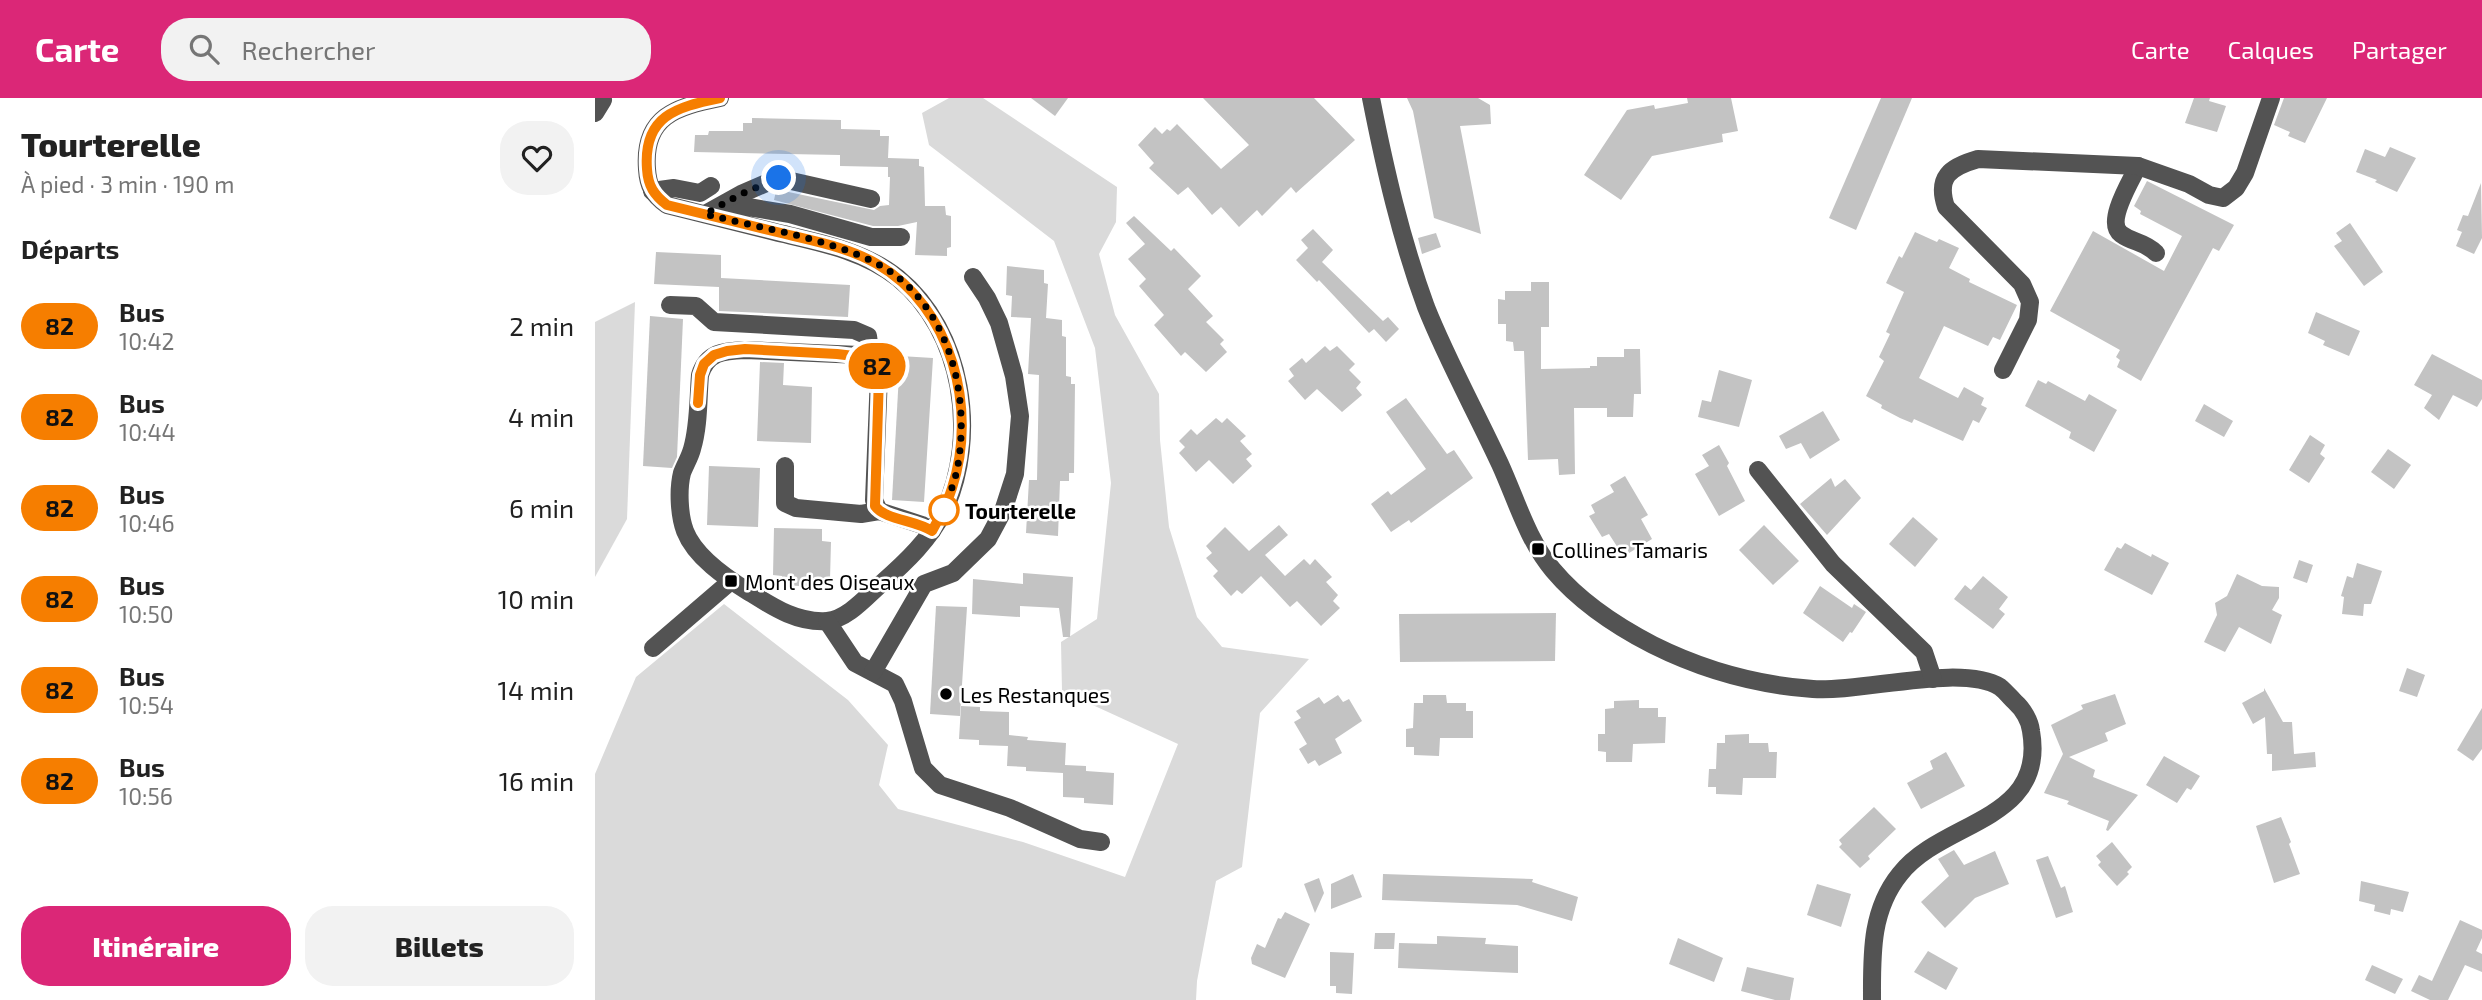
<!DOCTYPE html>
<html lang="fr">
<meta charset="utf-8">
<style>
body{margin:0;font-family:"Exo 2",sans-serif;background:#f2f2f2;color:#222;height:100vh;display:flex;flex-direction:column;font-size:26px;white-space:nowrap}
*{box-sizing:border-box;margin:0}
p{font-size:23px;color:#767676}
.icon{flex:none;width:38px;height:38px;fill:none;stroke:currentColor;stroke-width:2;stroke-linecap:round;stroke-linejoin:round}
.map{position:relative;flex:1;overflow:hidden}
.panel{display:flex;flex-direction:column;background:#fff;width:595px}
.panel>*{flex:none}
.badge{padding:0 14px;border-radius:23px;font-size:24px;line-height:46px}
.you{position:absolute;width:35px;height:35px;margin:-18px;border:5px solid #fff;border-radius:50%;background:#1a73e8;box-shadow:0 0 0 10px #1a73e833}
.map>.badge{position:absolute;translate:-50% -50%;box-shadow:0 0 0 4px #fff}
h2{padding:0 21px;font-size:26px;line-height:63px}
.round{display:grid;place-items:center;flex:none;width:74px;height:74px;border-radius:28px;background:#f2f2f2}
.overview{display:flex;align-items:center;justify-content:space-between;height:119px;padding:0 21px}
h1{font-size:33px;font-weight:800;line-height:52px}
.cta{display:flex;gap:14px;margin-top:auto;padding:14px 21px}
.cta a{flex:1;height:80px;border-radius:28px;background:#db2777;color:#fff;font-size:28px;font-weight:800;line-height:80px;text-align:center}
.cta a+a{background:#f2f2f2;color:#222}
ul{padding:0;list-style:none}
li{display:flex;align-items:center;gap:21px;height:91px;padding:0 21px}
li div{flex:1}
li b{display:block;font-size:26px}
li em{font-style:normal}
li .badge{min-width:77px;font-weight:700;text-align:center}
header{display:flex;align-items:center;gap:42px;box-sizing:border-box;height:98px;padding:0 35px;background:#db2777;color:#fff}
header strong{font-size:33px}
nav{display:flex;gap:38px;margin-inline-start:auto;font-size:24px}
.search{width:490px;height:63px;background:#f2f2f2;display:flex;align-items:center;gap:18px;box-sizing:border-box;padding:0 24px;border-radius:28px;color:#767676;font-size:26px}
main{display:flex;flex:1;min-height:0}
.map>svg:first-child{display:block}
.green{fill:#dadada}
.building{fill:#c3c3c3}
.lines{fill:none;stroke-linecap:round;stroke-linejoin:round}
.minor{stroke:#535353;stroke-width:18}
.line-casing{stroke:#fff;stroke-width:16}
.line{stroke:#f67e00;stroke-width:10}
.walk{stroke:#000;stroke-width:7;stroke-dasharray:0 12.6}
.stop-dot{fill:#fff;stroke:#f67e00;stroke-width:3.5}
.poi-dot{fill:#000;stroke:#fff;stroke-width:2.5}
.labels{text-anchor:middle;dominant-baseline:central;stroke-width:5;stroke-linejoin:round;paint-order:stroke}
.stop-label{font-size:21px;font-weight:bold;fill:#000;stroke:#fff;text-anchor:start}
.poi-label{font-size:21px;fill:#000;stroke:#fff;text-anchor:start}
</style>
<header>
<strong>Carte</strong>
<div class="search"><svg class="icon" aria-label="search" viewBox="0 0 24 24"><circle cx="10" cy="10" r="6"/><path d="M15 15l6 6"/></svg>Rechercher</div>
<nav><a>Carte</a><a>Calques</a><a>Partager</a></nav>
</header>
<main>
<section class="panel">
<div class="overview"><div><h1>Tourterelle</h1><p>À pied · 3 min · 190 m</p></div><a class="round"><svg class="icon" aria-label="heart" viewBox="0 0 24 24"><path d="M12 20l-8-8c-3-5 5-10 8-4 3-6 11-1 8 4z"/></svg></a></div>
<h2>Départs</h2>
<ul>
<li><span class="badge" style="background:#f67e00;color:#111">82</span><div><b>Bus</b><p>10:42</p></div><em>2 min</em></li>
<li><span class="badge" style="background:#f67e00;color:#111">82</span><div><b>Bus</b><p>10:44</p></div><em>4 min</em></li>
<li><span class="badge" style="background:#f67e00;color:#111">82</span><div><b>Bus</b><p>10:46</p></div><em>6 min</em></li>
<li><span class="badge" style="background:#f67e00;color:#111">82</span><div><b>Bus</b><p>10:50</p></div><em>10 min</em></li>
<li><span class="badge" style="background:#f67e00;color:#111">82</span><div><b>Bus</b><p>10:54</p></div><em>14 min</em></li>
<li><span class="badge" style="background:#f67e00;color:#111">82</span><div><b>Bus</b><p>10:56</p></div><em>16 min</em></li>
</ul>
<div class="cta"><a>Itinéraire</a><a>Billets</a></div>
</section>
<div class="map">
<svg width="1887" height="902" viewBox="0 0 1887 902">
<rect width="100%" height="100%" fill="#fff"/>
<!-- green -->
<g class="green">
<polygon points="354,0 388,0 522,89 521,124 504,156 520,217 564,296 565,342 574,429 602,519 627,549 714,561 665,615 647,769 621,783 602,883 601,902 0,902 0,676 41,579 129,506 253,602 293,647 284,687 303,711 428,744 530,779 583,646 467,593 466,544 502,521 516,385 500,250 459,143 334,47 327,15"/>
<polygon points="40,204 32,421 0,479 0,224"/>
</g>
<!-- building -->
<g class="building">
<polygon points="436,0 473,0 460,18"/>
<polygon points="608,0 719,0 760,42 701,95 696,89 667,118 662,112 644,129 626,109 617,117 593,89 583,97 554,70 559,65 543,47 560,29 567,36 572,31 575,33 582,26 626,71 654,47"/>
<polygon points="812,0 883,0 895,7 896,26 865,28 886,136 839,120 818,13"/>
<polygon points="1092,0 1136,0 1143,33 1127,36 1128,44 1057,58 1026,102 989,77 1032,12 1059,7 1060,11 1093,5"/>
<polygon points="1286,0 1317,0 1261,132 1234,120"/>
<polygon points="1599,0 1615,0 1614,3 1631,8 1622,34 1590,25"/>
<polygon points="1689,0 1732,0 1710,45 1693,38 1695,34 1679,27"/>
<polygon points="157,20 246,22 246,31 285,32 285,38 294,38 293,60 324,61 324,68 329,69 330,108 350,108 351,117 356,118 356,149 352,150 352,158 320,157 322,124 303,128 278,128 179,102 181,93 184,92 279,112 285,108 294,107 295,79 293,79 293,69 245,68 245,57 99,54 100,37 113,37 114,33 148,33 148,25 157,25"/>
<polygon points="1795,49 1821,60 1802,94 1780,84 1782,82 1761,74 1770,51 1790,59"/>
<polygon points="1552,83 1639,127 1624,153 1618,150 1546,283 1522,269 1525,262 1521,259 1525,252 1455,213 1498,133 1569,173 1587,138 1545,116 1546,113 1539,108"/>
<polygon points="1886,85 1887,140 1879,156 1861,148 1867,134 1862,132 1868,117 1873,118"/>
<polygon points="539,118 576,153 579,150 606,178 593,191 618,218 611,224 629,242 625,246 632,254 611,274 590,254 586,258 559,227 569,217 544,188 551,181 533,161 550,146 531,125"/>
<polygon points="1755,125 1788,174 1769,188 1739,148 1747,143 1741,135"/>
<polygon points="718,131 738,152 727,164 788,223 793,219 804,231 791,244 779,231 774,235 724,182 722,184 701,162 713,150 706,142"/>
<polygon points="1320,134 1342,144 1344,141 1364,150 1354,170 1375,181 1374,184 1422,207 1405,242 1398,239 1393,248 1349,228 1324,280 1363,300 1369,289 1389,300 1386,307 1392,310 1384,325 1378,322 1368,343 1319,321 1317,325 1305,320 1286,310 1287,307 1271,298 1289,263 1284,259 1295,236 1291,234 1309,194 1291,185 1304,158 1307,160"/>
<polygon points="841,135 846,149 827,156 823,140"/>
<polygon points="61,154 126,157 126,180 255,187 253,219 124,213 124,189 59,186"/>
<polygon points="412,168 449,172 449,185 453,186 451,220 467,222 467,238 471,239 471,278 476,279 476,286 480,286 479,375 474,375 474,383 465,383 463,438 431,435 434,382 442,382 444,277 433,276 436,220 416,219 417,198 411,197"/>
<polygon points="936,184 954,184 954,229 946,229 946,271 995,270 995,268 1002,268 1002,259 1029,259 1029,251 1045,251 1046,296 1039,296 1038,319 1012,319 1012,310 979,310 980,376 964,377 963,361 933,362 929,253 919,253 918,244 911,243 911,226 903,226 903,201 910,202 910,193 936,193"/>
<polygon points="1721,214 1765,233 1754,258 1728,247 1730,243 1713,235"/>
<polygon points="55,218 88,221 82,359 77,370 48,368"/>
<polygon points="730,248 735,253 742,248 760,266 754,272 766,284 761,290 767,297 747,314 722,291 710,302 693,283 699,278 694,271 707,260 711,265"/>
<polygon points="1837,256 1887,282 1887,301 1882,309 1858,297 1844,322 1829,310 1837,297 1819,287"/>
<polygon points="305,258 338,260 329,404 297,402"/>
<polygon points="165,264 189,265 188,287 217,289 216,345 162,343"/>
<polygon points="1124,272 1157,282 1144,329 1103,319 1107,302 1116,304"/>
<polygon points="1443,282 1451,286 1453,283 1490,303 1494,296 1522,312 1499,354 1474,340 1476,334 1430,308"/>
<polygon points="811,300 852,356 859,352 878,380 816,425 814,422 796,434 776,406 793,393 796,397 831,371 791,314"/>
<polygon points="1609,306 1638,323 1629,339 1600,323"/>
<polygon points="1228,313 1245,342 1215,361 1206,345 1191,351 1184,338"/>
<polygon points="621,320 627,325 632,320 651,338 645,343 657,356 651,361 657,368 638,386 614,362 601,374 584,355 590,349 584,343 596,331 602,337"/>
<polygon points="1715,337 1730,347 1725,356 1730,360 1714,385 1694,372"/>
<polygon points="1124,347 1134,365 1132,368 1150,403 1124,418 1100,376 1114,368 1107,357"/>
<polygon points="1793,351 1816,367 1799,391 1776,374"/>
<polygon points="114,368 165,370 163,429 112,427"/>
<polygon points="1030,378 1053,417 1046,421 1057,441 1034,455 1030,447 1023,450 1014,436 1007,439 994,418 1000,415 996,407 1019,394 1015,387"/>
<polygon points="1236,380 1240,389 1250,381 1266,400 1232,437 1205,406"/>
<polygon points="1318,419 1343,441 1320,469 1294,446"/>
<polygon points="684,427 693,437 670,457 690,478 709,461 715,467 720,461 737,479 731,484 743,497 738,503 745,510 726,528 702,503 695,509 666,478 647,496 642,492 636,498 618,478 623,473 611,460 617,455 611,448 630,429 654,453"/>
<polygon points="1169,427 1204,463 1178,487 1144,452"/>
<polygon points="179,430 227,431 227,443 236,444 235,481 225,480 224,489 187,487 187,478 178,477"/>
<polygon points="1530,445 1556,459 1557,456 1574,465 1557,497 1509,472 1522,449 1526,451"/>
<polygon points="1704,462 1718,467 1712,485 1698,480"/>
<polygon points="1762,465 1787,473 1776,506 1769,506 1768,518 1747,516 1749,499 1746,498 1752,478 1758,480"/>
<polygon points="428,475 478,479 475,539 468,539 464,510 425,508 425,519 377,516 378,481 428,486"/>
<polygon points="1642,476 1667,488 1684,489 1684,500 1677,512 1687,517 1676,546 1644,529 1630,554 1609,544 1622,517 1620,505 1632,498"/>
<polygon points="1388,478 1413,499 1404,511 1410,516 1398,531 1359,501 1370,487 1376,492"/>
<polygon points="1225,488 1257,510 1259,506 1271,514 1257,535 1255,534 1248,544 1208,515"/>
<polygon points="341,508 372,509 365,618 335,616"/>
<polygon points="961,515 960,563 805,564 804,516"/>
<polygon points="1812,570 1830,577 1822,599 1804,593"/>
<polygon points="1669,590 1688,624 1697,624 1699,656 1720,654 1721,669 1677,673 1677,656 1672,656 1670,619 1658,626 1647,605 1669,593"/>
<polygon points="1520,596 1531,626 1510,635 1513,643 1474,659 1500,672 1498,679 1543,697 1513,733 1511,732 1514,723 1472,706 1474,703 1449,695 1468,656 1456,627 1488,611 1486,607"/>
<polygon points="743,597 748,604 754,601 767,623 740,641 747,655 724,668 720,662 713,666 704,651 712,646 699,624 706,620 701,613 724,599 729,606"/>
<polygon points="828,597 851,597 852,605 871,605 871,613 878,613 878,640 845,640 844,658 819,657 819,649 811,649 811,631 818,630 819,605 828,605"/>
<polygon points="1044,602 1044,610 1063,610 1063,619 1071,619 1070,645 1038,646 1037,664 1011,664 1011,654 1003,653 1003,636 1010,636 1010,611 1019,610 1019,603"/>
<polygon points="366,608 385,609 385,613 414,614 414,637 433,639 432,642 471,645 470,667 491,668 491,673 519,675 518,707 489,705 489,700 468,699 468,675 431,673 431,669 412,668 413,648 384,647 384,642 364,641"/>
<polygon points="1887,610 1887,651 1878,663 1862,652"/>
<polygon points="1154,636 1154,645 1173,645 1174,654 1182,654 1181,680 1148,680 1147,697 1121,696 1121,689 1113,689 1114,671 1121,671 1122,645 1130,645 1130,637"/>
<polygon points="1351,654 1370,688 1326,711 1312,685 1338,671 1335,663"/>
<polygon points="1569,658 1605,678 1596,692 1592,690 1582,705 1551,687"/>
<polygon points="1279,709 1301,731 1273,758 1275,761 1265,770 1244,749 1247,746 1244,742"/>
<polygon points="1686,719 1696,744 1694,746 1705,776 1679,785 1661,728"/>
<polygon points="1517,744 1537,769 1532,774 1534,776 1522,788 1503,767 1506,764 1501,758"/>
<polygon points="1359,752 1369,767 1400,753 1414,786 1380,800 1350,830 1326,804 1354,778 1343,761"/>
<polygon points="1453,758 1466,790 1470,788 1478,814 1461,820 1441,762"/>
<polygon points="758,776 767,799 736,811 736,786"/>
<polygon points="788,776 938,781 937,784 983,799 977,823 922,807 787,802"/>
<polygon points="724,780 729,795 720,815 709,786"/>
<polygon points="1766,783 1814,794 1808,814 1796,811 1795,817 1779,813 1780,807 1764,803"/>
<polygon points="1222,786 1256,796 1246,829 1212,817"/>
<polygon points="690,814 715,826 690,880 657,866 656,860 662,846 670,850 683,820 686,821"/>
<polygon points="1865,822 1887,832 1887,840 1881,853 1887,856 1887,874 1870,867 1853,902 1835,902 1816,893 1824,877 1837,883"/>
<polygon points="780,835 800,835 799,851 779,851"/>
<polygon points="842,838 891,840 890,846 923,848 923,875 803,870 804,845 842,846"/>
<polygon points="1083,840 1128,860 1119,884 1074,866"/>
<polygon points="1333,853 1363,870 1351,892 1319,874"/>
<polygon points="735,854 759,855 757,896 741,895 741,888 735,888"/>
<polygon points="1777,867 1808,881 1800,896 1770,882"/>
<polygon points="1152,869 1199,880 1195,902 1180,902 1146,893"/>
</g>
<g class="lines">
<!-- minor -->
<g class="minor">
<path d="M125,0C81,9 48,18 52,71C53,88 58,97 72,107C108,116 144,125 180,134C222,144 268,152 303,180C368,233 384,338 349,413C335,441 311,464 287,485C272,498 253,521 232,523C202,525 178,509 154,494C131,480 100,459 90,433C84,417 83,391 87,375C90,367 95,359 97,351C104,328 103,301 105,277C112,254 128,253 150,252L264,257C277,261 282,264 284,277L279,402L284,413"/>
<path d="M776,0C790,71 806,141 831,209C852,262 881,314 905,366C921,401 933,443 958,472C984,503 1023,529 1058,547C1108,572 1163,587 1218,591C1265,595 1366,565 1405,589C1410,593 1415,599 1420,604C1428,611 1435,623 1436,633C1452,724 1347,722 1305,776C1275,813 1277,858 1277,902"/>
<polyline points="0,15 8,2 7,0"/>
<path d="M1543,68C1536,83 1510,124 1526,136C1538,145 1549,143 1561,155"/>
<polyline points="57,93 79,90 105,95 116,88"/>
<polyline points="110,116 146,96 183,80 276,101"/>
<polyline points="134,122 153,109 195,116 276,139 306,139"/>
<polyline points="75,207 101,208 119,224 259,232 273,238 276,260"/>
<path d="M1408,272L1433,222L1435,204L1427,186L1351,109C1341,79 1355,69 1383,61L1543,68L1594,86L1614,97L1628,100L1641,90L1650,75L1676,0"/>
<polyline points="190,368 190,405 201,410 266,416 284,413 327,427 337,433"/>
<polyline points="1163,372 1238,466 1329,554 1338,581"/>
<polyline points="232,523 260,565 300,586 308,603 328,670 345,687 415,710 485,741 506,744"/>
<polyline points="58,550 136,483"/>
<polyline points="278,574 329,486 358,475 393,441 408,413 420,376 425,318 419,278 404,225 392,200 378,179"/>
</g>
</g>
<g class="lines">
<defs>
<path id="line" d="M103,305L105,277L109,266L119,257L132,253L150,251L242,256L276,260L282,267L284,277L280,408C290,422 321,422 337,433C345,419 352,406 357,390C383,311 357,209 282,166C253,149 218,143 186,135C148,126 110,116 72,107C59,97 53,88 52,71C48,18 81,9 125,0"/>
</defs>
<!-- line casing -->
<use href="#line" class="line-casing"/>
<!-- line -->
<use href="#line" class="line"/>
<!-- walk -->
<path class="walk" d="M184,80L146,96L110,116C165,130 227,139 279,164C353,201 377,296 362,372C359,386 353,400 349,412"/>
</g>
<!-- markers -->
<circle class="stop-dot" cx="349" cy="412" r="14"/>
<g class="poi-dot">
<rect x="936" y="444" width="14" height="14" rx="3.5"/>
<rect x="129" y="476" width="14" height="14" rx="3.5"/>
<circle cx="351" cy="596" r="7"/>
</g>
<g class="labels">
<!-- stop labels -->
<g class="stop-label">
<text x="370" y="412">Tourterelle</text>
</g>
<!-- poi labels -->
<g class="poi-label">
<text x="957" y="451">Collines Tamaris</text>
<text x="150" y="483">Mont des Oiseaux</text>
<text x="365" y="596">Les Restanques</text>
</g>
</g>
</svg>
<div class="you" style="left:184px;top:80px"></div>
<b class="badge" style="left:282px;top:268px;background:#f67e00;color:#111">82</b>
</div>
</main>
